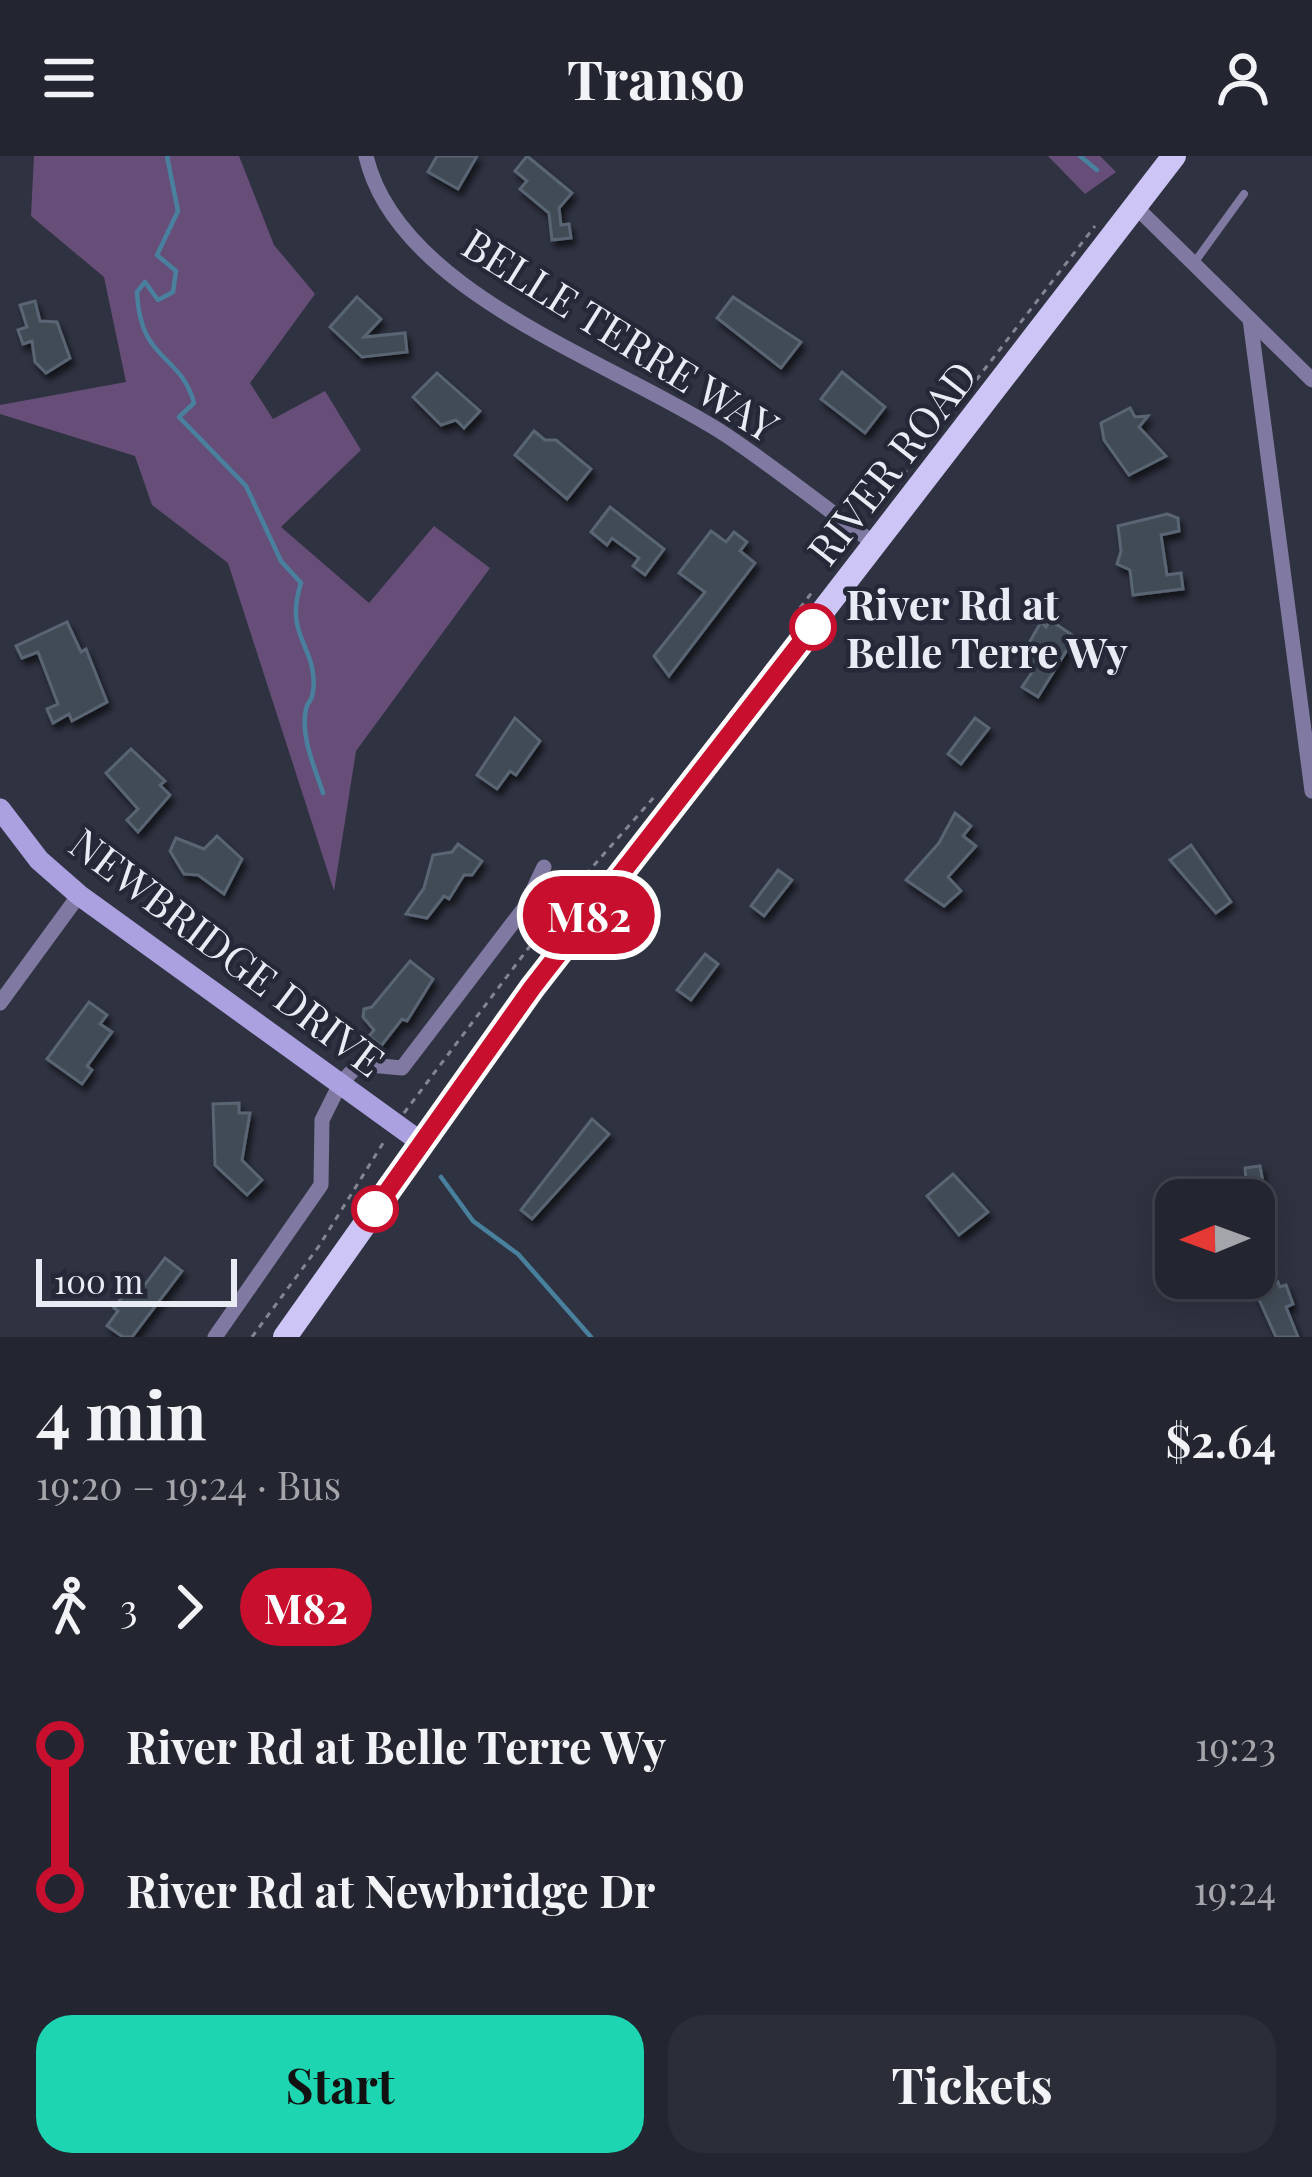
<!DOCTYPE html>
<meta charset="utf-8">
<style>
body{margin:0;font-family:"Playfair Display",serif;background:#2b2e39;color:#f1f3f6;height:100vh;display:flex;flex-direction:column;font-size:45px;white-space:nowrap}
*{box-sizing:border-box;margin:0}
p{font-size:39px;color:#a3a5ab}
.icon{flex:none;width:66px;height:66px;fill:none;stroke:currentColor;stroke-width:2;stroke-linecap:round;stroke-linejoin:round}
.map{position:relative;height:1181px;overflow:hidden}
.details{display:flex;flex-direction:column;background:#232631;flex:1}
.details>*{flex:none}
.badge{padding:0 24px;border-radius:39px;font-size:42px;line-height:78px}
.needle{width:78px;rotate:269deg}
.tools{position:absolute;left:1155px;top:1023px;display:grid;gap:24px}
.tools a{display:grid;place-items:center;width:120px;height:120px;border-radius:24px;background:#232631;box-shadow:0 6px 30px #0003,0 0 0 3px #40434d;font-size:60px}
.scale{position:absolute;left:36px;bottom:30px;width:201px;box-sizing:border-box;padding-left:12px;border:6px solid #e9ecf5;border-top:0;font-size:33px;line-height:42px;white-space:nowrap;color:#e9ecf5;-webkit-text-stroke:9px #252937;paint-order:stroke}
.map>.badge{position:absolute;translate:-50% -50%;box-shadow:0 0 0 6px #fff}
.legs{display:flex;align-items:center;gap:18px;height:132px;padding:0 36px;font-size:39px}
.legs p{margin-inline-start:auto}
.summary{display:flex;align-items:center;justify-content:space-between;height:204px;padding:0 36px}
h1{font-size:66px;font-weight:700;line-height:90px}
.action{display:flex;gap:24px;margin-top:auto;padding:24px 36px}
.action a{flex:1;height:138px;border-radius:36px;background:#1dd5b1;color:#111;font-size:48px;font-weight:700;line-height:138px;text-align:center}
.action a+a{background:#2b2e39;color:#f1f3f6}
ul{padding:0 36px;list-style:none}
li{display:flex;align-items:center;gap:42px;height:144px;font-size:45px}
li i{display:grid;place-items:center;width:18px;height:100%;margin:0 15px;background:currentColor}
li i::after{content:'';width:30px;height:30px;margin:-15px;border:9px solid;border-radius:50%;background:#232631}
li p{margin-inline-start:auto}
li:first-child i{background:linear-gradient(#0000 50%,currentColor 0)}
li:last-child i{background:linear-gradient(currentColor 50%,#0000 0)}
header{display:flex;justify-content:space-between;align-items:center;height:156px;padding:0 36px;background:#232631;font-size:54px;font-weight:700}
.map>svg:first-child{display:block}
.forest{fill:#674e79}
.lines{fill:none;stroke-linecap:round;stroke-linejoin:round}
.stream{stroke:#48809d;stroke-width:4.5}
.building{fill:#404b57;stroke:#5a6573;stroke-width:3;filter:url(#shadow)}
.path{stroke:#838692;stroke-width:3;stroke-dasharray:6 6;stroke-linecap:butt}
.lane{stroke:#807aa2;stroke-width:8}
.street{stroke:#807aa2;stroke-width:15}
.secondary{stroke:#aba1e1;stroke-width:21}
.primary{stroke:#ccc5f6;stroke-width:24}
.line-1-casing{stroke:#fff;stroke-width:27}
.line-1{stroke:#c8102e;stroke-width:18}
.stop-1-dot{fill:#fff;stroke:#c8102e;stroke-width:6}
.labels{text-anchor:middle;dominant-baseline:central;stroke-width:9;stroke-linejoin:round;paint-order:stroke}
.street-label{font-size:42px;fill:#e9ecf5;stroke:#252937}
.stop-label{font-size:42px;font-weight:bold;fill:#e9ecf5;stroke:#252937;text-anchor:start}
</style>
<header><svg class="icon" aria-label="menu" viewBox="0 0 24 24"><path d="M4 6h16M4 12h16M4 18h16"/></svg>Transo<svg class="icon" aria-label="person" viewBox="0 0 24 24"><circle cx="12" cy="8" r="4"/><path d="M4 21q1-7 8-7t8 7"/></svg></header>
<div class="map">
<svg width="1312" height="1181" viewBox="0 0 1312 1181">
<defs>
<filter id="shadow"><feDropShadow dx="3.5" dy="6" stdDeviation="3" flood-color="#0009"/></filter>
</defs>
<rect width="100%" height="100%" fill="#2f3341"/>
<!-- forest -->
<g class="forest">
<polygon points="34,0 239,0 274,89 315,138 250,227 273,263 325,235 361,294 281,371 369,447 434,370 490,412 356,595 334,735 228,407 152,349 135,300 0,258 0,249 126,226 104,121 31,60"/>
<polygon points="1048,0 1100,0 1116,16 1085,38"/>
</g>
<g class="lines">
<!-- stream -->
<g class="stream">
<path d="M167,0L178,55L157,99L176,115L173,136L158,144L145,126L137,136C140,207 180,196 194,247L179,261L246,330L281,405L301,427C283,482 319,491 313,536C312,546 308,544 306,553C300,580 315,612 323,637"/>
<polyline points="1080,0 1097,14"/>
<polyline points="441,1021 473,1065 518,1098 591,1181"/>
</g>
</g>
<!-- building -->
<g class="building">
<polygon points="437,0 477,0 458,33 428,16"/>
<polygon points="527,0 572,37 559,52 561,69 569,68 571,82 552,84 549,57 520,33 527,25 515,15"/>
<polygon points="357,141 381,163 364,181 405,177 407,196 362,201 330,171"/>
<polygon points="733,141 801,186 781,212 717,162"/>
<polygon points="35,145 40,165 57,166 70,202 46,217 35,206 32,185 23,188 18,174 27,171 20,149"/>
<polygon points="842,216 885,251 865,277 821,243"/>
<polygon points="437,217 480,255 464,272 456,264 441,269 413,241"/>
<polygon points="1130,252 1135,261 1148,260 1139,271 1166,300 1129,319 1104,284 1101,267"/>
<polygon points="534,275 545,284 556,284 591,313 567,343 515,299"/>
<polygon points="610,351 664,393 645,419 633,410 639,402 612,382 607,389 591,376"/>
<polygon points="1167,358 1178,362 1179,375 1161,379 1167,419 1181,417 1183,433 1133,439 1130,414 1117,408 1121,395 1118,370"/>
<polygon points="711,375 726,386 734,376 747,386 740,395 755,407 669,520 654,500 705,436 679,417"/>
<polygon points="1050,464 1075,481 1038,541 1022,531 1035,512 1021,501 1041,466 1046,471"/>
<polygon points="67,466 81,496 86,493 107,546 72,565 69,558 53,567 47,553 58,548 38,496 22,502 16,490"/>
<polygon points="515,562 540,585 516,619 510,615 497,633 477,619"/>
<polygon points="975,562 989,572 961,608 948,598"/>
<polygon points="131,593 165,625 160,629 170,639 138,676 127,664 138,653 106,617"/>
<polygon points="955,657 971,670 963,680 976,690 948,721 961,735 944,750 906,724 939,687"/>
<polygon points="217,680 242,703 224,738 198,719 184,718 170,695 176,682 204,693"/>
<polygon points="458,688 482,705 472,719 464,719 449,743 444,740 427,762 406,758 424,732 433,699 452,696"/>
<polygon points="1191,689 1231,746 1216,757 1170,704"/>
<polygon points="778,714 792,724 764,760 751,750"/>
<polygon points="705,798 718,808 691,844 677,834"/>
<polygon points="410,805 433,823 407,865 402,863 381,890 369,880 374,874 363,861 364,853 372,851"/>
<polygon points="89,846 107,859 100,868 112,876 87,910 92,914 82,928 47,903"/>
<polygon points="239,947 239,957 250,957 242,1004 262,1024 247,1039 215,1009 213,948"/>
<polygon points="592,963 609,978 532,1063 521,1054"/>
<polygon points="1260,1010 1268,1053 1254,1054 1254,1044 1244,1044 1241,1026 1246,1025 1245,1012"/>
<polygon points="953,1018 988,1056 959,1079 927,1040"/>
<polygon points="165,1102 182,1115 132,1181 123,1181 107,1170 118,1155 114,1152 129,1132 138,1138"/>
<polygon points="1278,1126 1280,1131 1286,1129 1293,1148 1286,1151 1298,1181 1276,1181 1257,1139"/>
</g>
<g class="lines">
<!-- path -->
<g class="path">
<polyline points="903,319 1095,70"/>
<polyline points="800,452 813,435"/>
<polyline points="404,957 573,733 655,640"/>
<polyline points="252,1181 319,1090 385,984"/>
</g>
<!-- lane -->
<polyline class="lane" points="1194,107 1244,38"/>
<!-- street -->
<g class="street">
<path d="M366,0C398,138 617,207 726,279C777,313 825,352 875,388"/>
<polyline points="1135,50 1312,224"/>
<polyline points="1250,163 1312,635"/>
<polyline points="0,847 79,739"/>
<polyline points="215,1181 321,1029 322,964 340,928 359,908 402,912 525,751 544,711"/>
</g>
<!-- secondary -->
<polyline class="secondary" points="0,653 39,704 79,739 422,987"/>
<!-- primary -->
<polyline class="primary" points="285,1181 532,832 1174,0"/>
</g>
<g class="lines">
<defs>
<polyline id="line-1" points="375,1053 532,832 813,471"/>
</defs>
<!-- line-1 casing -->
<use href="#line-1" class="line-1-casing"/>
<!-- line-1 -->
<use href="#line-1" class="line-1"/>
</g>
<!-- markers -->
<g class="stop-1-dot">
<circle cx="813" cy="471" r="21"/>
<circle cx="375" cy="1053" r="21"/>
</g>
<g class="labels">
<!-- street labels -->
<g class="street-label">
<text transform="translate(621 178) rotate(32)">BELLE TERRE WAY</text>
<text transform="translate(891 306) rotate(-52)">RIVER ROAD</text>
<text transform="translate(228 795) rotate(37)">NEWBRIDGE DRIVE</text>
</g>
<!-- stop labels -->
<g class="stop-label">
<text x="846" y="447">River Rd at<tspan x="846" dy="48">Belle Terre Wy</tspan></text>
</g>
</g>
</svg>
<div class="tools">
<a><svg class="needle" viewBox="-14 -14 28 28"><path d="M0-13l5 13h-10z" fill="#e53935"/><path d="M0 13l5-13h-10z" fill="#a3a5ab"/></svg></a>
</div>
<div class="scale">100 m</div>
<b class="badge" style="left:589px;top:759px;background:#c8102e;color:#fff">M82</b>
</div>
<section class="details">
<div class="summary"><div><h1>4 min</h1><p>19:20 – 19:24 · Bus</p></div><b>$2.64</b></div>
<div class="legs"><svg class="icon" aria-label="walk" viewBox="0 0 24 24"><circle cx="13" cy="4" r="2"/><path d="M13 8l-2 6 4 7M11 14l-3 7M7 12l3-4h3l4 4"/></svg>3<svg class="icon" aria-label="forward" viewBox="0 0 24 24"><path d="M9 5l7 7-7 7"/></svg><b class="badge" style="background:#c8102e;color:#fff">M82</b></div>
<ul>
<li><i style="color:#c8102e"></i><b>River Rd at Belle Terre Wy</b><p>19:23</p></li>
<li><i style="color:#c8102e"></i><b>River Rd at Newbridge Dr</b><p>19:24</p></li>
</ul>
<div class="action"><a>Start</a><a>Tickets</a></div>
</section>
